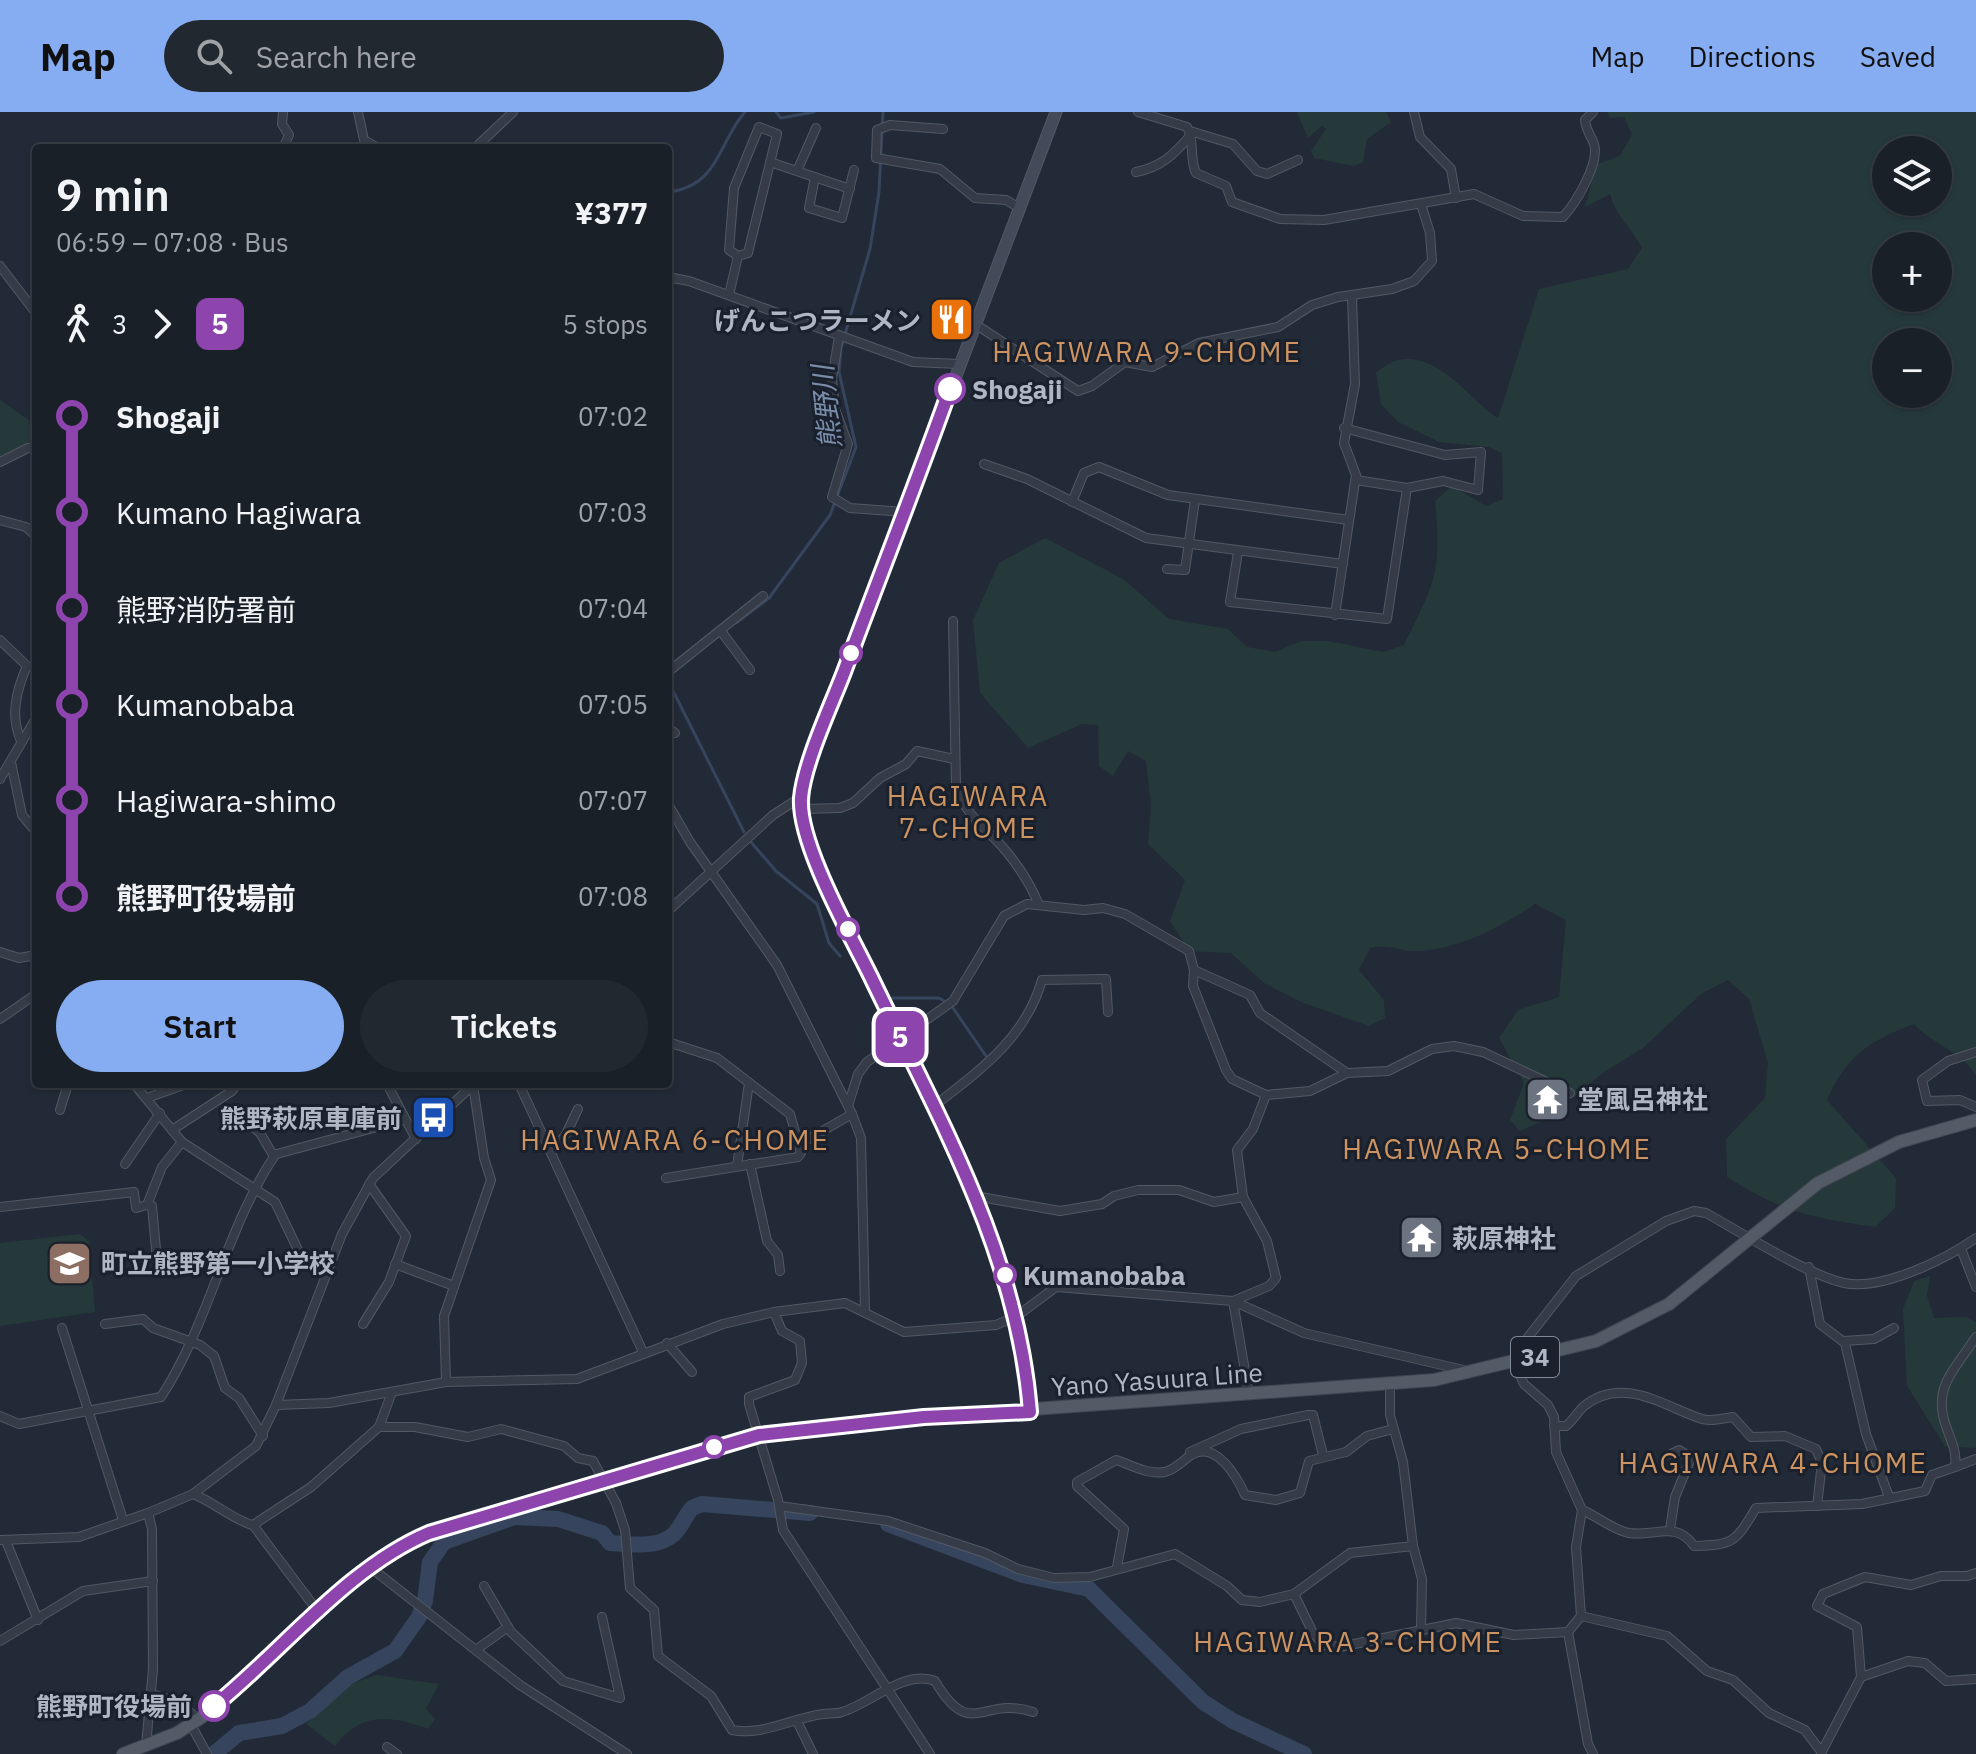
<!DOCTYPE html>
<meta charset="utf-8">
<style>
body{margin:0;font-family:"IBM Plex Sans","Noto Sans JP",sans-serif;background:#222830;color:#f1f3f6;height:100vh;display:flex;flex-direction:column;font-size:30px;white-space:nowrap}
*{box-sizing:border-box;margin:0}
p{font-size:26px;color:#9fa3a8}
.icon{flex:none;width:44px;height:44px;fill:none;stroke:currentColor;stroke-width:2;stroke-linecap:round;stroke-linejoin:round}
.map{position:relative;flex:1;overflow:hidden}
.side{position:absolute;left:32px;top:32px;width:640px;height:944px;display:flex;flex-direction:column;background:#192028;border-radius:8px;box-shadow:0 2px 6px #0004,0 0 0 2px #373e45}
.side>*{flex:none}
.badge{padding:0 16px;border-radius:12px;font-size:28px;line-height:52px}
.controls{position:absolute;left:1872px;top:24px;display:grid;gap:16px}
.controls a{display:grid;place-items:center;width:80px;height:80px;border-radius:50%;background:#192028;box-shadow:0 2px 6px #0004,0 0 0 2px #373e45;font-size:40px}
.map>.badge{position:absolute;translate:-50% -50%;box-shadow:0 0 0 4px #fff}
.legs{display:flex;align-items:center;gap:12px;height:88px;padding:0 24px;font-size:26px}
.legs p{margin-inline-start:auto}
.summary{display:flex;align-items:center;justify-content:space-between;height:136px;padding:0 24px}
h1{font-size:44px;font-weight:600;line-height:60px}
.primary-button{display:flex;gap:16px;margin-top:auto;padding:16px 24px}
.primary-button a{flex:1;height:92px;border-radius:48px;background:#86acf1;color:#111;font-size:32px;font-weight:600;line-height:92px;text-align:center}
.primary-button a+a{background:#222830;color:#f1f3f6}
ul{padding:0 24px;list-style:none}
li{display:flex;align-items:center;gap:28px;height:96px;font-size:30px}
li i{display:grid;place-items:center;width:12px;height:100%;margin:0 10px;background:currentColor}
li i::after{content:'';width:20px;height:20px;margin:-10px;border:6px solid;border-radius:50%;background:#192028}
li p{margin-inline-start:auto}
li:first-child i{background:linear-gradient(#0000 50%,currentColor 0)}
li:last-child i{background:linear-gradient(currentColor 50%,#0000 0)}
header{display:flex;align-items:center;gap:48px;box-sizing:border-box;height:112px;padding:0 40px;background:#86acf1;color:#111}
header strong{font-size:38px}
nav{display:flex;gap:44px;margin-inline-start:auto;font-size:28px}
.search{width:560px;height:72px;background:#222830;display:flex;align-items:center;gap:20px;box-sizing:border-box;padding:0 28px;border-radius:44px;color:#9fa3a8;font-size:30px}
.map>svg:first-child{display:block}
.green{fill:#26393a;fill-rule:evenodd}
.lines{fill:none;stroke-linecap:round;stroke-linejoin:round}
.stream{stroke:#36455d;stroke-width:3}
.river{stroke:#36455d;stroke-width:16}
.street-casing{stroke:#525965;stroke-width:10}
.secondary-casing{stroke:#525965;stroke-width:13}
.primary-casing{stroke:#3e4551;stroke-width:14}
.street{stroke:#353c47;stroke-width:8}
.secondary{stroke:#434b5a;stroke-width:11}
.primary{stroke:#535b67;stroke-width:12}
.line-1-casing{stroke:#fff;stroke-width:18}
.line-1{stroke:#8e44ad;stroke-width:12}
.stop-1-dot{fill:#fff;stroke:#8e44ad;stroke-width:4}
.labels{text-anchor:middle;dominant-baseline:central;stroke-width:6;stroke-linejoin:round;paint-order:stroke}
.shield{fill:#1a212c;stroke:#828996;stroke-width:2}
.shield-label{font-size:24px;font-weight:bold;fill:#afb6c4}
.poi-label{font-size:26px;font-weight:bold;fill:#afb6c4;stroke:#1a212c;text-anchor:start}
.stop-label{font-size:26px;font-weight:bold;fill:#afb6c4;stroke:#1a212c;text-anchor:start}
.street-label{font-size:26px;fill:#afb6c4;stroke:#1a212c}
.neighbourhood-label{font-size:28px;letter-spacing:2px;fill:#cd9361;stroke:#1a212c}
.water-label{font-size:28px;font-style:italic;fill:#798daa;stroke:#1a212c}
</style>
<header>
<strong>Map</strong>
<div class="search"><svg class="icon" aria-label="search" viewBox="0 0 24 24"><circle cx="10" cy="10" r="6"/><path d="M15 15l6 6"/></svg>Search here</div>
<nav><a>Map</a><a>Directions</a><a>Saved</a></nav>
</header>
<div class="map">
<svg width="1976" height="1642" viewBox="0 0 1976 1642">
<rect width="100%" height="100%" fill="#212a36"/>
<!-- green -->
<g class="green">
<polygon points="1297,0 1386,0 1391,10 1367,27 1363,50 1354,54 1314,46 1311,39 1326,17 1322,14 1308,26"/>
<path d="M1608,0H1976V963C1963,941 1931,931 1914,912C1869,929 1846,944 1827,988L1896,1066L1895,1096L1875,1115C1810,1105 1784,1101 1727,1065L1726,1027L1765,986L1768,951L1749,887L1728,868L1701,882L1643,936L1604,960L1545,1008L1520,1019L1510,1008L1524,971L1499,926L1518,898L1559,885L1566,808L1535,792C1502,815 1459,837 1419,839C1399,840 1392,831 1370,836L1359,858L1384,888L1385,906L1369,914L1301,890L1264,871L1231,841L1189,839L1170,809L1185,768L1148,732L1151,693L1146,649L1128,639L1113,664L1099,654L1098,613L1082,612L1028,636L980,581L973,508L999,451L1045,426L1123,467L1169,507L1228,517L1247,535L1275,540L1301,529H1328L1383,540L1404,533C1435,470 1442,461 1435,389L1452,374L1486,394L1503,387L1502,341L1489,335L1439,330L1398,310L1381,292L1376,260C1383,256 1391,249 1398,248C1439,239 1469,288 1498,306L1539,177L1628,157L1642,136C1632,116 1615,103 1610,82L1585,95L1597,52L1620,44L1632,22L1624,5L1609,6ZM1886,38H1938V90H1886ZM1886,134H1938V186H1886ZM1886,230H1938V282H1886Z"/>
<polygon points="0,288 36,313 36,337 0,352"/>
<polygon points="80,1122 89,1129 95,1200 0,1214 0,1131"/>
<polygon points="1930,1164 1927,1184 1934,1206 1966,1205 1976,1210 1976,1336 1945,1334 1907,1274 1903,1197 1914,1169"/>
<path d="M377,1563L439,1572L426,1597L435,1607L428,1617C390,1603 361,1600 335,1634L306,1612L345,1574Z"/>
</g>
<g class="lines">
<!-- stream -->
<g class="stream">
<polyline points="776,0 781,6 814,0"/>
<path d="M668,80C720,74 718,30 745,0"/>
<polyline points="736,511 769,486 830,403 856,335 839,260 841,236 870,137 879,80 883,0"/>
<polyline points="668,569 744,720"/>
<polyline points="750,729 776,759 817,792 829,831 840,844"/>
<polyline points="892,886 939,886 946,890"/>
<polyline points="953,896 986,944"/>
</g>
<!-- river -->
<g class="river">
<polyline points="888,1412 1023,1463 1089,1477 1203,1590 1233,1609 1304,1642"/>
<path d="M214,1642L239,1621L282,1614L310,1599L348,1565L395,1539L419,1505L425,1489L430,1450L444,1430L514,1405L558,1407L602,1421L610,1431C629,1432 658,1437 674,1422C681,1415 685,1404 692,1396L702,1392L810,1401"/>
</g>
<defs>
<g id="street">
<polyline points="358,0 364,28 378,36"/>
<path d="M1138,0L1187,15C1195,29 1189,46 1196,61L1226,74L1232,90L1280,107L1324,108L1474,82L1523,104L1563,105C1576,91 1600,51 1594,32C1591,23 1586,19 1585,8L1593,0"/>
<polyline points="1414,0 1420,25 1451,57 1456,86"/>
<polyline points="943,17 890,13 877,18 876,46 940,57 975,86 1006,88 1021,97"/>
<polyline points="1190,19 1233,32 1257,59 1267,62 1298,48"/>
<polyline points="283,36 289,23 282,12 283,0"/>
<polyline points="475,36 513,0"/>
<polyline points="770,50 850,77"/>
<polyline points="797,59 816,16"/>
<path d="M1136,60C1162,55 1174,42 1191,23"/>
<polyline points="815,65 809,96 842,106 854,58"/>
<polyline points="0,154 36,201"/>
<polyline points="668,165 689,169 913,250 959,252"/>
<polyline points="729,183 738,144 729,138 734,76 759,15 777,22 748,141 738,144"/>
<polyline points="975,212 1078,279 1092,274 1125,250 1152,255 1199,231 1278,215 1312,193 1338,185 1392,177 1414,169 1432,149 1430,121 1421,92"/>
<polyline points="839,224 832,267 835,297 848,332 832,385 850,396 905,400"/>
<polyline points="1344,316 1445,343 1481,340 1478,378 1443,369 1407,376 1356,368"/>
<polyline points="0,350 28,336 36,337"/>
<polyline points="984,352 1027,367 1146,426 1343,452"/>
<polyline points="1072,390 1084,361 1099,355 1168,383 1349,408"/>
<polyline points="0,408 26,415 36,424"/>
<polyline points="1238,440 1230,490 1387,507 1407,376"/>
<polyline points="1167,457 1185,458 1195,388"/>
<polyline points="1335,503 1356,363 1344,331 1355,272 1352,185"/>
<path d="M953,509L956,675C966,705 987,716 1006,739C1020,756 1031,773 1039,793"/>
<polyline points="721,519 750,558"/>
<path d="M0,528L27,554C16,579 10,604 21,629"/>
<polyline points="668,560 763,484"/>
<polyline points="668,616 675,621"/>
<polyline points="11,650 22,703 36,720"/>
<polyline points="0,667 36,606"/>
<polyline points="668,692 690,730 777,853 852,1002 861,1026 865,1198"/>
<polyline points="802,697 840,696 853,691 880,666 906,652 917,639 954,647"/>
<polyline points="668,799 773,703 801,685"/>
<polyline points="0,840 19,846 36,843"/>
<polyline points="1194,858 1250,883 1260,901 1347,961"/>
<polyline points="0,907 36,882"/>
<polyline points="1976,940 1948,949 1922,968 1927,989 1960,988 1976,995"/>
<polyline points="134,972 182,1030 275,1090 299,1140 329,1159"/>
<polyline points="387,972 416,1027"/>
<polyline points="519,972 643,1240"/>
<polyline points="147,986 186,972"/>
<polyline points="848,994 858,962 867,950 953,889 1004,804 1027,792 1084,798 1103,796 1125,802 1189,839 1194,858 1193,874 1226,958 1232,967 1266,983 1310,979 1347,961 1388,959 1432,937 1454,934 1483,940 1570,981"/>
<path d="M934,994C980,958 1025,927 1042,868L1106,867L1108,900"/>
<polyline points="60,998 68,972"/>
<polyline points="251,1013 260,1021 273,1043 403,1008"/>
<polyline points="172,1018 232,979 237,972"/>
<polyline points="800,1032 852,1002"/>
<polyline points="551,1041 566,1022 578,997"/>
<polyline points="125,1052 160,1001"/>
<polyline points="750,1052 767,1129 778,1143 780,1159"/>
<polyline points="737,1054 749,971"/>
<polyline points="666,1066 798,1045 801,1041 790,1002 717,946 668,930"/>
<polyline points="975,1084 1060,1099 1102,1092 1114,1084 1138,1078 1179,1078 1214,1090 1243,1085"/>
<polyline points="147,1093 152,1094 157,1148"/>
<polyline points="0,1095 134,1080 136,1096 147,1093 162,1055 182,1030"/>
<polyline points="1961,1137 1976,1175"/>
<polyline points="395,1152 454,1174"/>
<polyline points="1809,1155 1820,1212 1845,1231 1866,1322 1889,1385"/>
<polyline points="1233,1189 1269,1174 1276,1166 1267,1129 1243,1085 1237,1038 1253,1017 1266,983"/>
<polyline points="1233,1189 1249,1282"/>
<polyline points="774,1200 782,1219 800,1229 802,1251 795,1268 749,1285 749,1292 778,1388 783,1418 930,1642"/>
<polyline points="105,1212 143,1207 153,1216 200,1233 214,1244 225,1276 239,1286 263,1324"/>
<polyline points="363,1212 389,1170 406,1124 369,1072"/>
<polyline points="62,1216 123,1408"/>
<polyline points="1844,1229 1874,1227 1894,1216"/>
<polyline points="667,1231 692,1260"/>
<polyline points="446,1270 444,1204 491,1068 484,1046 473,973"/>
<polyline points="1390,1271 1390,1303 1403,1350 1413,1434 1422,1467 1421,1517"/>
<polyline points="276,1293 329,1291 446,1270 577,1267 723,1212 774,1200 845,1191 904,1220 996,1213 1017,1204 1056,1175 1233,1189 1304,1221 1468,1259"/>
<path d="M0,1304L19,1312L161,1285C210,1210 225,1118 275,1043"/>
<path d="M1554,1314H1566C1573,1308 1577,1301 1583,1295C1622,1262 1665,1295 1702,1307C1711,1310 1724,1306 1733,1305L1751,1325L1785,1324L1816,1337L1822,1351L1817,1394"/>
<path d="M379,1315H415L468,1325L501,1317L564,1334L578,1346L593,1349L616,1391L625,1418L630,1476L654,1498L658,1544L711,1584L732,1618C763,1624 792,1606 823,1602C829,1601 836,1602 842,1600C870,1592 904,1557 935,1569C971,1630 982,1583 1033,1600"/>
<polyline points="1190,1340 1241,1317 1308,1303 1313,1303 1323,1343"/>
<polyline points="1955,1355 1976,1347"/>
<path d="M193,1382C212,1389 237,1410 253,1413L311,1375L379,1315L392,1280"/>
<polyline points="779,1394 888,1409 985,1441 1018,1457 1054,1466 1090,1465 1175,1442 1227,1474 1242,1488 1260,1490 1294,1482 1350,1441 1413,1434"/>
<path d="M1582,1398C1597,1404 1613,1418 1629,1421C1655,1425 1676,1408 1694,1434C1735,1433 1735,1430 1756,1396L1862,1392L1925,1379L1932,1363L1955,1355C1957,1340 1952,1331 1947,1317C1931,1276 1954,1259 1976,1225"/>
<polyline points="253,1413 319,1501"/>
<polyline points="1670,1417 1675,1385 1691,1346 1679,1338 1671,1342"/>
<polyline points="0,1428 79,1425 148,1401 193,1382 256,1334 276,1293 342,1122 373,1066 474,972"/>
<polyline points="6,1429 38,1508"/>
<polyline points="370,1455 520,1573 627,1642"/>
<path d="M1117,1455L1124,1417L1077,1374V1370L1116,1348C1132,1353 1147,1363 1165,1360C1176,1357 1182,1349 1191,1343C1216,1328 1237,1365 1245,1383L1276,1388L1300,1381L1309,1349L1346,1340L1367,1324L1393,1317"/>
<polyline points="484,1474 511,1520 563,1569 620,1586 602,1505"/>
<path d="M1294,1482L1313,1521L1324,1533L1340,1535L1456,1511L1514,1523L1568,1520L1581,1504L1576,1435L1582,1398L1556,1340L1554,1305L1548,1293L1524,1272L1514,1250L1518,1238L1576,1164L1666,1109L1694,1099L1706,1101C1740,1120 1808,1163 1844,1171C1882,1179 1946,1147 1976,1126"/>
<polyline points="1581,1504 1667,1524 1707,1559 1733,1568 1769,1601 1805,1618 1822,1641"/>
<polyline points="1568,1520 1588,1632 1593,1642"/>
<polyline points="0,1529 83,1479 153,1469"/>
<polyline points="477,1537 508,1515"/>
<polyline points="1861,1565 1908,1549 1925,1551 1946,1569 1976,1567"/>
<polyline points="151,1582 179,1590 198,1608"/>
<polyline points="797,1609 813,1642"/>
<polyline points="191,1613 207,1642"/>
<polyline points="146,1634 153,1557 152,1417 148,1401"/>
<polyline points="387,1635 397,1642"/>
<polyline points="1821,1641 1861,1565 1857,1515 1817,1494 1823,1482 1865,1465 1911,1473 1941,1464 1967,1464 1976,1461"/>
</g>
<polyline id="secondary" points="1030,1300 1020,1216 1005,1161 975,1084 836,792 804,715 804,672 826,607 1056,0"/>
<path id="primary" d="M123,1642L177,1621L202,1605C269,1549 351,1453 429,1421L759,1323L924,1305L1434,1268L1596,1229L1669,1192L1818,1071L1899,1030L1976,1008"/>
</defs>
<!-- street casing -->
<use href="#street" class="street-casing"/>
<!-- secondary casing -->
<use href="#secondary" class="secondary-casing"/>
<!-- primary casing -->
<use href="#primary" class="primary-casing"/>
<!-- street -->
<use href="#street" class="street"/>
<!-- secondary -->
<use href="#secondary" class="secondary"/>
<!-- primary -->
<use href="#primary" class="primary"/>
</g>
<g class="lines">
<defs>
<path id="line-1" d="M214,1594C282,1539 348,1455 429,1421L759,1323L924,1305L1030,1300C1018,1142 938,1005 871,865C850,822 798,731 801,686C804,651 831,594 844,560C879,466 916,372 950,277"/>
</defs>
<!-- line-1 casing -->
<use href="#line-1" class="line-1-casing"/>
<!-- line-1 -->
<use href="#line-1" class="line-1"/>
</g>
<!-- icons -->
<defs>
<symbol id="restaurant-square" viewBox="-11 -11 22 22"><rect x="-9" y="-9" width="18" height="18" rx="4" fill="#e8710a" stroke="#1a212c"/><path d="M-5-6h1v4h1v-4h1v4h1v-4h1v5L-1.5 .5V6h-2V.5L-5-1ZM5-6V6H3V1.5H1.5Q1.5-4 5-6Z" fill="#fff"/></symbol>
<symbol id="temple-square" viewBox="-11 -11 22 22"><rect x="-9" y="-9" width="18" height="18" rx="4" fill="#6b7280" stroke="#1a212c"/><path d="M0-6L5-2H3V0L6.5 2.5H4V6H1.5V3h-3V6H-4V2.5H-6.5L-3 0V-2H-5Z" fill="#fff"/></symbol>
<symbol id="bus-square" viewBox="-11 -11 22 22"><rect x="-9" y="-9" width="18" height="18" rx="4" fill="#1a4fb4" stroke="#1a212c"/><path d="M-5-6H5V4H4V6H2V4H-2V6H-4V4H-5ZM-3.5-4V0h7V-4ZM-3.5 1.2v1.5H-2V1.2ZM2 1.2v1.5H3.5V1.2Z" fill="#fff"/></symbol>
<symbol id="school-square" viewBox="-11 -11 22 22"><rect x="-9" y="-9" width="18" height="18" rx="4" fill="#8d6e63" stroke="#1a212c"/><path d="M0-5L7-2L0 1L-7-2ZM-4 1L0 2.5L4 1V4Q0 6-4 4Z" fill="#fff"/></symbol>
</defs>
<g fill-rule="evenodd">
<use href="#restaurant-square" x="926" y="182" width="51" height="51"/>
<use href="#temple-square" x="1522" y="962" width="51" height="51"/>
<use href="#bus-square" x="408" y="980" width="51" height="51"/>
<use href="#temple-square" x="1396" y="1100" width="51" height="51"/>
<use href="#school-square" x="44" y="1126" width="51" height="51"/>
</g>
<!-- markers -->
<g class="stop-1-dot">
<circle cx="950" cy="277" r="14"/>
<circle cx="851" cy="541" r="10"/>
<circle cx="848" cy="817" r="10"/>
<circle cx="1005" cy="1163" r="10"/>
<circle cx="714" cy="1335" r="10"/>
<circle cx="214" cy="1594" r="14"/>
</g>
<g class="labels">
<!-- shield labels -->
<rect class="shield" x="1511" y="1225" width="48" height="40" rx="6"/>
<g class="shield-label">
<text x="1535" y="1245">34</text>
</g>
<!-- poi labels -->
<g class="poi-label">
<text x="921" y="208" text-anchor="end">げんこつラーメン</text>
<text x="1578" y="987">堂風呂神社</text>
<text x="402" y="1006" text-anchor="end">熊野萩原車庫前</text>
<text x="1452" y="1126">萩原神社</text>
<text x="101" y="1151">町立熊野第一小学校</text>
</g>
<!-- stop labels -->
<g class="stop-label">
<text x="972" y="277">Shogaji</text>
<text x="1023" y="1163">Kumanobaba</text>
<text x="192" y="1594" text-anchor="end">熊野町役場前</text>
</g>
<!-- street labels -->
<g class="street-label">
<text transform="translate(1157 1267) rotate(-4)">Yano Yasuura Line</text>
</g>
<!-- neighbourhood labels -->
<g class="neighbourhood-label">
<text x="1147" y="239">HAGIWARA 9-CHOME</text>
<text x="968" y="683">HAGIWARA<tspan x="968" dy="32">7-CHOME</tspan></text>
<text x="675" y="1027">HAGIWARA 6-CHOME</text>
<text x="1497" y="1036">HAGIWARA 5-CHOME</text>
<text x="1773" y="1350">HAGIWARA 4-CHOME</text>
<text x="1348" y="1529">HAGIWARA 3-CHOME</text>
</g>
<!-- water labels -->
<g class="water-label">
<text transform="translate(826 295) rotate(-96)">熊野川</text>
</g>
</g>
</svg>
<div class="controls">
<a><svg class="icon" aria-label="layers" viewBox="0 0 24 24"><path d="M12 4l9 5-9 5-9-5zM3 14l9 5 9-5"/></svg></a>
<a>+</a>
<a>−</a>
</div>
<b class="badge" style="left:900px;top:925px;background:#8e44ad;color:#fff">5</b>
<section class="side">
<div class="summary"><div><h1>9 min</h1><p>06:59 – 07:08 · Bus</p></div><b>¥377</b></div>
<div class="legs"><svg class="icon" aria-label="walk" viewBox="0 0 24 24"><circle cx="13" cy="4" r="2"/><path d="M13 8l-2 6 4 7M11 14l-3 7M7 12l3-4h3l4 4"/></svg>3<svg class="icon" aria-label="forward" viewBox="0 0 24 24"><path d="M9 5l7 7-7 7"/></svg><b class="badge" style="background:#8e44ad;color:#fff">5</b><p>5 stops</p></div>
<ul>
<li><i style="color:#8e44ad"></i><b>Shogaji</b><p>07:02</p></li>
<li><i style="color:#8e44ad"></i><span>Kumano Hagiwara</span><p>07:03</p></li>
<li><i style="color:#8e44ad"></i><span>熊野消防署前</span><p>07:04</p></li>
<li><i style="color:#8e44ad"></i><span>Kumanobaba</span><p>07:05</p></li>
<li><i style="color:#8e44ad"></i><span>Hagiwara-shimo</span><p>07:07</p></li>
<li><i style="color:#8e44ad"></i><b>熊野町役場前</b><p>07:08</p></li>
</ul>
<div class="primary-button"><a>Start</a><a>Tickets</a></div>
</section>
</div>
